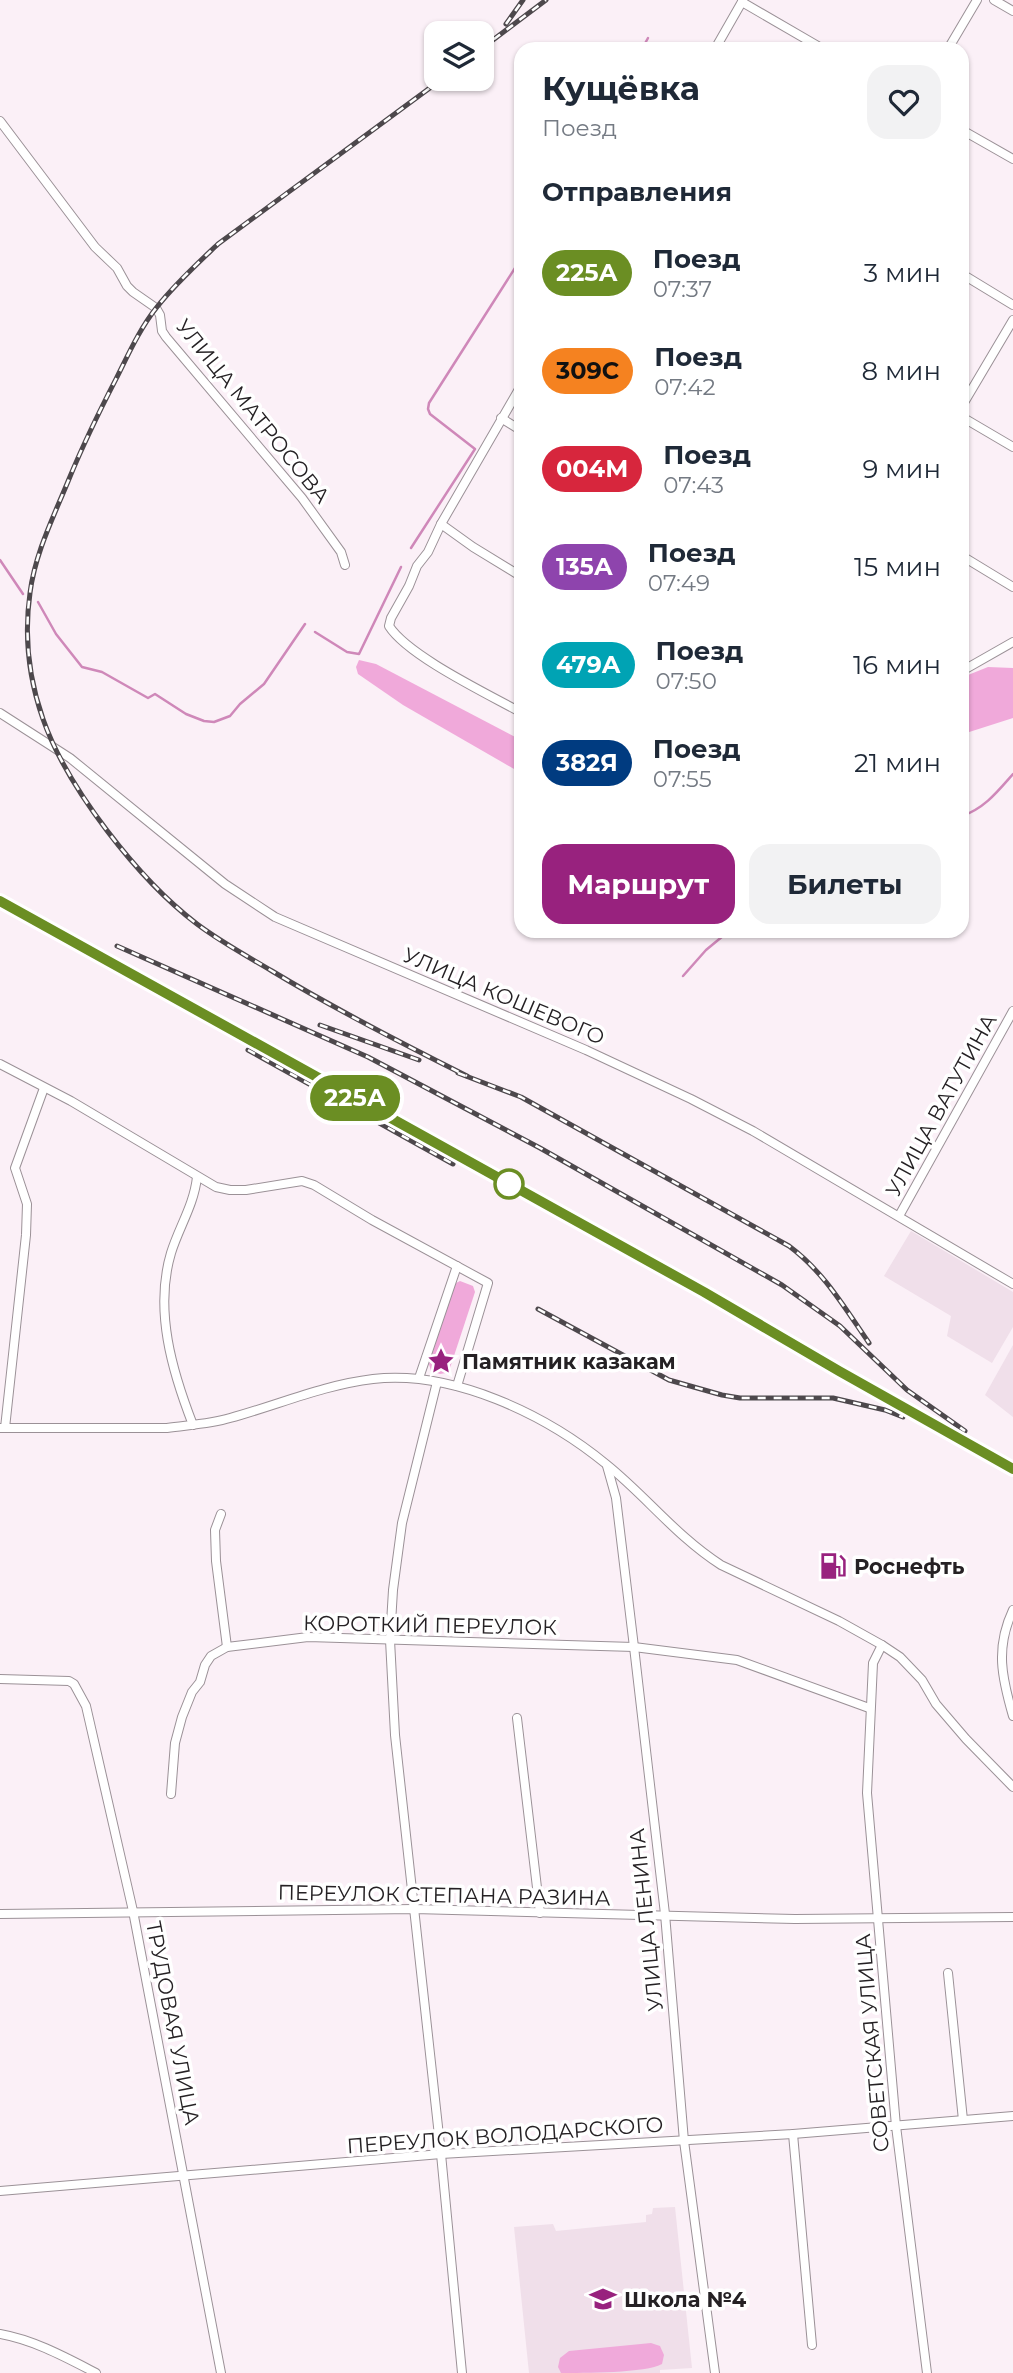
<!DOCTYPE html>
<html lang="ru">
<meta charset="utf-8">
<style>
body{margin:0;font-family:Montserrat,sans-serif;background:#f2f2f3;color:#1f2937;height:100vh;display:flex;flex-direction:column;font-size:26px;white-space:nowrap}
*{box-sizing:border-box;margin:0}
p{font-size:23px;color:#747a83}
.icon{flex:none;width:38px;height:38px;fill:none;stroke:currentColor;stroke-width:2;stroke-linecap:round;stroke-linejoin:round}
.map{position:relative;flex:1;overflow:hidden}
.details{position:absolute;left:514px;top:42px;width:455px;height:896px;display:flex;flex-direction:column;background:#fff;border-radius:21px;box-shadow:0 2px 5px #0004}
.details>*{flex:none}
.badge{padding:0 14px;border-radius:23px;font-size:24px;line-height:46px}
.tools{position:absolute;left:424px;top:21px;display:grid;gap:14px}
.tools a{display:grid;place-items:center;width:70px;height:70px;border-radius:14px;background:#fff;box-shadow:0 2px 5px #0004;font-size:35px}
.map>.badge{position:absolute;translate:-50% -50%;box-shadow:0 0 0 4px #fff}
h2{padding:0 28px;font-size:26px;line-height:63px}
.round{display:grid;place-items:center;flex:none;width:74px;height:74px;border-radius:21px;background:#f2f2f3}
.overview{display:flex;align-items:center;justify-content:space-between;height:119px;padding:0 28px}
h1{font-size:33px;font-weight:700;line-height:52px}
.cta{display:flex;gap:14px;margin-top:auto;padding:14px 28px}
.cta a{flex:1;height:80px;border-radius:21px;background:#98227e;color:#fff;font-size:28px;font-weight:700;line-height:80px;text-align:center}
.cta a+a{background:#f2f2f3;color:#1f2937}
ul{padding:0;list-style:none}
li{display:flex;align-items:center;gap:21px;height:98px;padding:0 28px}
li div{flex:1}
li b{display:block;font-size:26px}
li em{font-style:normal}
li .badge{min-width:77px;font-weight:700;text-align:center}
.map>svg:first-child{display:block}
.built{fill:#f0dfea}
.green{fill:#f0a9da}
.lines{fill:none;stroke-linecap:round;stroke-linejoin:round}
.stream{stroke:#cf88b9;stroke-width:2.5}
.minor-casing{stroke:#9b9197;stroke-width:10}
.minor{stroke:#fff;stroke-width:8}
.rail-casing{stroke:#4d484c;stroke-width:5}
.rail{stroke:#fff;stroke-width:2.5;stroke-dasharray:8;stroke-linecap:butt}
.line-casing{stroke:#fff;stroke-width:16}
.line{stroke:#6b8e23;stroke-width:10}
.stop-dot{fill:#fff;stroke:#6b8e23;stroke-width:3.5}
.labels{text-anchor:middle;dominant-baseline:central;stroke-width:7;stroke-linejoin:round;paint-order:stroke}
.street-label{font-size:21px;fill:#252124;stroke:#fff}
.poi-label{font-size:21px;font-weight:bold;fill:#252124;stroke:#fff;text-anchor:start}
</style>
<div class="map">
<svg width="1013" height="2373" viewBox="0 0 1013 2373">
<rect width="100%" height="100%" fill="#fbf0f7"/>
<!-- built -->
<g class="built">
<polygon points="911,1231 1013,1292 1013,1327 992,1363 947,1336 951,1316 884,1276"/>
<polygon points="1013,1345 1013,1417 985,1395"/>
<polygon points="675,2207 692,2368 660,2370 660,2373 529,2373 514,2227 553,2224 556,2231 646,2222 646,2215 652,2214 653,2208"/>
</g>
<!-- green -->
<g class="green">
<polygon points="359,660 376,664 521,740 521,773 403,705 358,674 356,667"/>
<polygon points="988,667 1013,668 1013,718 963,734 963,677"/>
<polygon points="460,1281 473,1286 475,1292 450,1368 446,1373 440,1374 431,1371 429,1364 454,1284"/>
<path d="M651,2343L660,2346L664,2355L662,2364C647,2373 582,2373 561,2373L558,2367L560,2358L569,2351Z"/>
</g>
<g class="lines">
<!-- stream -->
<g class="stream">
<polyline points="642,49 648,38"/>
<polyline points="411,548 475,449 430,414 428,409 429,403 522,257"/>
<polyline points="0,560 23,594"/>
<polyline points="38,602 56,634 82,667 102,672 148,698 155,694 186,714 204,721 214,722 230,716 240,704 264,684 305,624"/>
<polyline points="315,632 347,652 359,654 401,567"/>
<path d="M962,816C985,808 998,791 1013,774"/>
<polyline points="683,976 706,950 729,931"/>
</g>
<defs>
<g id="minor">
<polyline points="994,0 1013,11"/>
<polyline points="742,2 823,49"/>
<polyline points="715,49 743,0"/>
<polyline points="948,49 977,0"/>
<polyline points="0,121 95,247 117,268 127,286 133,292 156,308 160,315 162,331 166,337 302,498 341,552 345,565"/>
<polyline points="962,130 1013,159"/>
<polyline points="962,274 1013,305"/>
<path d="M522,384L441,524L428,552L417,566L409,586L391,618L389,626C408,656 488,694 522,713"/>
<polyline points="962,406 1013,320"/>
<polyline points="962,417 1013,447"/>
<polyline points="501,418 522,431"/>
<polyline points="441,524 473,547 522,577"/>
<polyline points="962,556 1013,587"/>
<polyline points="962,671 1013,642"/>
<polyline points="0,713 70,758 225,884 275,917 586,1050 691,1099 753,1131 1013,1284"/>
<polyline points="0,1064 71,1101 216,1187 230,1190 246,1190 302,1181 314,1185 372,1220 488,1283 457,1386"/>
<polyline points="899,1216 1013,1011"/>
<polyline points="419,1378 457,1266"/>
<polyline points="437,1382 402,1523 393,1590 390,1640 395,1735 441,2154 462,2373"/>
<path d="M193,1425C172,1371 154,1310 171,1253C179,1227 194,1205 197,1177"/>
<path d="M0,1428H167C188,1425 210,1424 230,1418C278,1405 323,1385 373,1379C453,1370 545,1414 606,1464C646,1496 677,1537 721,1565L839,1621L882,1645L900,1657L922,1680L936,1704L966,1739L1013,1787"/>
<polyline points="5,1428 26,1235 27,1204 15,1168 44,1088"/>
<polyline points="607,1466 616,1498 634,1647 665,1914 684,2141 715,2373"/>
<polyline points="221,1514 215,1530 216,1561 227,1647"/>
<path d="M1013,1610C995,1648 1002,1678 1013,1716"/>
<polyline points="882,1645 873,1663 867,1793 896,2126 927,2373"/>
<polyline points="0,1679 69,1681 74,1684 86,1706 133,1911 221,2373"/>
<polyline points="517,1718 540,1913"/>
<polyline points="171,1794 175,1743 182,1717 192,1692 200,1682 205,1665 211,1656 227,1647 308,1637 634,1647 737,1660 869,1708"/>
<polyline points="0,1914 414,1909 795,1919 1013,1917"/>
<polyline points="948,1973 963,2120"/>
<polyline points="793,2134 812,2345"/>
<polyline points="0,2191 441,2154 793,2134 1013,2116"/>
<path d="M0,2334C34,2340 65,2357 96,2373"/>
</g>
</defs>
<!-- minor casing -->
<use href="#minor" class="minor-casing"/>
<!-- minor -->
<use href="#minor" class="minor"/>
<defs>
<g id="rail">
<polyline points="506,24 523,0"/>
<polyline points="481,49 546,0"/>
<path d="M442,79L218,244C197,264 175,284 157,307C140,328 128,355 116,379C99,412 83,445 69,479C54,516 35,553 30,593C24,635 29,679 43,719C67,788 139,880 197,924C221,942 247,956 272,971C335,1009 401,1043 467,1076"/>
<polyline points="0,901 704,1291 818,1359 1013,1469"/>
<polyline points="117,946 368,1057 540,1148 782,1285 840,1326 907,1390 965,1431"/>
<polyline points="320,1025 419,1060"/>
<polyline points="248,1050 453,1164"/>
<path d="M458,1073L521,1097L789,1246C824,1272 844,1307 869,1343"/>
<polyline points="538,1309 669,1380 722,1395 740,1398 833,1398 885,1410 903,1417"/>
</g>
</defs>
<!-- rail casing -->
<use href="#rail" class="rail-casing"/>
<!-- rail -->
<use href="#rail" class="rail"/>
</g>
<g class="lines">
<defs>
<polyline id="line" points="0,901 704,1292 839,1371 1013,1469"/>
</defs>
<!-- line casing -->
<use href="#line" class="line-casing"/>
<!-- line -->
<use href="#line" class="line"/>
</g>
<!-- icons -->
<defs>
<symbol id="sight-bare" viewBox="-9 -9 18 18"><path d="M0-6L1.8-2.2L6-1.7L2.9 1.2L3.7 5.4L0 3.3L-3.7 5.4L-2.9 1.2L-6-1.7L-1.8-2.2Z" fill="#98227e" stroke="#fff" stroke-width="2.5" paint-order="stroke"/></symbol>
<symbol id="fuel-bare" viewBox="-9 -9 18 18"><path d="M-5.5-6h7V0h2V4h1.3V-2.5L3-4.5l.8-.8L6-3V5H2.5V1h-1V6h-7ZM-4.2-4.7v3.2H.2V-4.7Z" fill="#98227e" stroke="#fff" stroke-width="2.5" paint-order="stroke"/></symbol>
<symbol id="school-bare" viewBox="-9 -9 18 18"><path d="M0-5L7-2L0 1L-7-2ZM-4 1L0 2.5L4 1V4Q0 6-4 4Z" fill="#98227e" stroke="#fff" stroke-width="2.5" paint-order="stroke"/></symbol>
</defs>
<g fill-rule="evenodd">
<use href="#sight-bare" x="422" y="1342" width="38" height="38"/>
<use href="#fuel-bare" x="814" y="1547" width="38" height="38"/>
<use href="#school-bare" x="584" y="2280" width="38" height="38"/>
</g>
<!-- markers -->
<circle class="stop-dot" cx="509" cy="1184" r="14"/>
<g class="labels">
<!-- street labels -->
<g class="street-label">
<text transform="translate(253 411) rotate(51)">УЛИЦА МАТРОСОВА</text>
<text transform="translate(504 996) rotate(23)">УЛИЦА КОШЕВОГО</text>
<text transform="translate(941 1105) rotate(-61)">УЛИЦА ВАТУТИНА</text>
<text transform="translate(430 1625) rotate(1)">КОРОТКИЙ ПЕРЕУЛОК</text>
<text transform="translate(444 1895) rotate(1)">ПЕРЕУЛОК СТЕПАНА РАЗИНА</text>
<text transform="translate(646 1920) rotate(-96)">УЛИЦА ЛЕНИНА</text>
<text transform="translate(173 2023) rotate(79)">ТРУДОВАЯ УЛИЦА</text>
<text transform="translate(872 2043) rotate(-95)">СОВЕТСКАЯ УЛИЦА</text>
<text transform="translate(505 2135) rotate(-4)">ПЕРЕУЛОК ВОЛОДАРСКОГО</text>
</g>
<!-- poi labels -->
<g class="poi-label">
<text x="462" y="1361">Памятник казакам</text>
<text x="854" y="1566">Роснефть</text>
<text x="624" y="2299">Школа №4</text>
</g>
</g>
</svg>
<div class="tools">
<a><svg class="icon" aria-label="layers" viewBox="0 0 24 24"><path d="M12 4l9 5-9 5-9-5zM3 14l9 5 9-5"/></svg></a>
</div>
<b class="badge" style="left:355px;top:1098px;background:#6b8e23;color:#fff">225А</b>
<section class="details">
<div class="overview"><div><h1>Кущёвка</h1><p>Поезд</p></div><a class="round"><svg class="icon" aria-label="heart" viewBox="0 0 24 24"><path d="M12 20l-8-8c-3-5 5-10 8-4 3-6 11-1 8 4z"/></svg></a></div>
<h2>Отправления</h2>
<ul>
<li><span class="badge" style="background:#6b8e23;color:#fff">225А</span><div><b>Поезд</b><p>07:37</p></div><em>3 мин</em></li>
<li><span class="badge" style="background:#f58220;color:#111">309С</span><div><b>Поезд</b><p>07:42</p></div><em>8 мин</em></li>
<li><span class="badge" style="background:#d7263d;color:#fff">004М</span><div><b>Поезд</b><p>07:43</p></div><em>9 мин</em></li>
<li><span class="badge" style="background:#8e44ad;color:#fff">135А</span><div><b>Поезд</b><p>07:49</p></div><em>15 мин</em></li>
<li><span class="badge" style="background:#00a3b4;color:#fff">479А</span><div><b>Поезд</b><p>07:50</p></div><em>16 мин</em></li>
<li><span class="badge" style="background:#003b80;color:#fff">382Я</span><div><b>Поезд</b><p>07:55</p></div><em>21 мин</em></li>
</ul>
<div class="cta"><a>Маршрут</a><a>Билеты</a></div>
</section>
</div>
